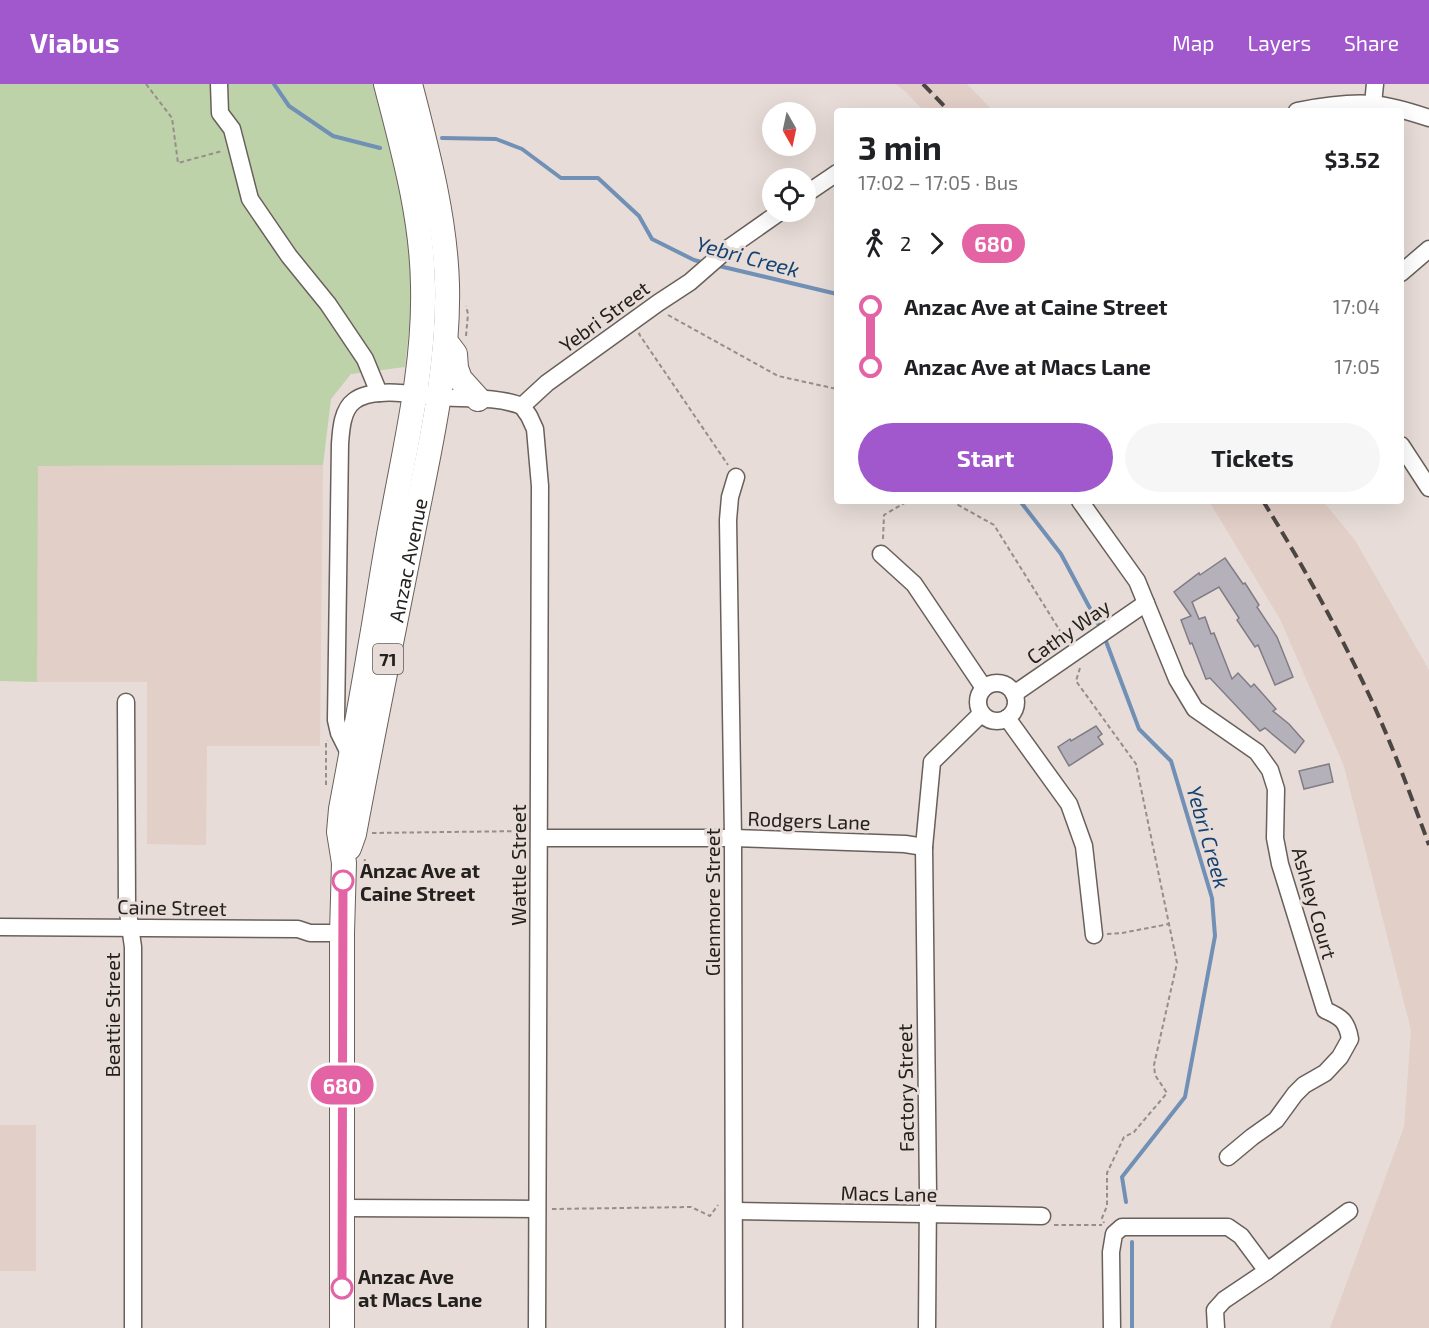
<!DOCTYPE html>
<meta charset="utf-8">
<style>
body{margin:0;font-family:"Exo 2",sans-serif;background:#f6f6f6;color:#202124;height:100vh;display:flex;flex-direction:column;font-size:22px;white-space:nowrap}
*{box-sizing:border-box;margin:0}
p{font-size:20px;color:#757577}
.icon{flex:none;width:33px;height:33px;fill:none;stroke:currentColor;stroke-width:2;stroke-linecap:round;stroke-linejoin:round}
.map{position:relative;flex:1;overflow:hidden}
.sheet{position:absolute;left:834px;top:24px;width:570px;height:396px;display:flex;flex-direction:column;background:#fff;border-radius:6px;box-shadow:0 6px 24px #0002}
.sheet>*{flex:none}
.badge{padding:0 12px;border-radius:20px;font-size:21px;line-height:39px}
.needle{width:39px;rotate:171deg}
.buttons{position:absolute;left:762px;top:18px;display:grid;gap:12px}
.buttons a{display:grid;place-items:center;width:54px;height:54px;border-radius:50%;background:#fff;box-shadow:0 6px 24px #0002;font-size:30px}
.map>.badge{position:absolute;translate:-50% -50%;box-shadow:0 0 0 3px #fff}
.legs{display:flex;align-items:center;gap:9px;height:66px;padding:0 24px;font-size:20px}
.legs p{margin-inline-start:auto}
.headline{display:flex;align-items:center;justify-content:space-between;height:102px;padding:0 24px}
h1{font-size:33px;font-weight:700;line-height:45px}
.action{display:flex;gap:12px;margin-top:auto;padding:12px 24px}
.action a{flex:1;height:69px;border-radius:36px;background:#a058cc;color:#fff;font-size:24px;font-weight:700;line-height:69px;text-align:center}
.action a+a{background:#f6f6f6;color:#202124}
ul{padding:0 24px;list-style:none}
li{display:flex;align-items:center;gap:21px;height:60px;font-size:22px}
li i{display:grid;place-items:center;width:9px;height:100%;margin:0 8px;background:currentColor}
li i::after{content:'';width:15px;height:15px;margin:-8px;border:4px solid;border-radius:50%;background:#fff}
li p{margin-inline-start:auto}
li:first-child i{background:linear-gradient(#0000 50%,currentColor 0)}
li:last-child i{background:linear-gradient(currentColor 50%,#0000 0)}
header{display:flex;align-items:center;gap:36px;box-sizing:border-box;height:84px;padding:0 30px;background:#a058cc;color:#fff}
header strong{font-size:28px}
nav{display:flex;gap:33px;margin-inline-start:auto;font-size:21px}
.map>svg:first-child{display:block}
.built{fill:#e2cfc7}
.green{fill:#bed2aa}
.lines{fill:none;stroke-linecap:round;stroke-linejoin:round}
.stream{stroke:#7190b5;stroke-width:4}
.building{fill:#b5b1ba;stroke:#807c85;stroke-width:1.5}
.minor-casing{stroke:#69605b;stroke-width:19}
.highway-casing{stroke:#69605b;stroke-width:26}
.path{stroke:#968e8a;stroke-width:2;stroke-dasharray:4.5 3;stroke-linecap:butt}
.minor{stroke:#fff;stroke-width:16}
.highway{stroke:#fff;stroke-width:24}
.rail{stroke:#4b4643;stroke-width:4;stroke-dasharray:12 6;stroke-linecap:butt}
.line-1-casing{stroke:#fff;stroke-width:14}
.line-1{stroke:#e463a4;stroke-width:9}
.stop-1-dot{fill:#fff;stroke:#e463a4;stroke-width:3}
.labels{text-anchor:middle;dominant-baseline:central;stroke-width:6;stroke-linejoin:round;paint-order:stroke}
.shield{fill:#e7dcd7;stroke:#5e5856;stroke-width:1.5}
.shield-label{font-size:18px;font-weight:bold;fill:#23201e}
.street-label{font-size:20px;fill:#23201e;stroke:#e7dcd7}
.stop-label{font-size:20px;font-weight:bold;fill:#23201e;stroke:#e7dcd7;text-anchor:start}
.water-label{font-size:21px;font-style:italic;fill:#144272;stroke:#e7dcd7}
</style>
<header>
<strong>Viabus</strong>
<nav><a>Map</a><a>Layers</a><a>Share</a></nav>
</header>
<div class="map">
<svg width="1429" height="1244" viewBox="0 0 1429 1244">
<rect width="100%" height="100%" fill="#e7dcd7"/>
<!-- built -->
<g class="built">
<polygon points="896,0 967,0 993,27 924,27 906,8"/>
<polygon points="323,381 320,662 207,662 206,761 147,760 147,598 37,598 37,382"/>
<polygon points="1209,417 1323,417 1355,456 1429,586 1429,1244 1330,1244 1404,1043 1411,946 1344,682 1280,535"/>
<rect x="0" y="1041" width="36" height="146"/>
</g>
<!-- green -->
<polygon class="green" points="0,0 375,0 409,142 411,226 405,283 351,290 331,315 323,381 38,382 37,598 0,597"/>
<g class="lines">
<!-- stream -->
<g class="stream">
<polyline points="274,0 289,22 333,52 380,64"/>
<polyline points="442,54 496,55 522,65 561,94 598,94 639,132 652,155 694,176 705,179"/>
<polyline points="715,181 837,210"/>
<polyline points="1020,417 1061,470 1101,545"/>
<polyline points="1104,552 1139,645 1171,677 1212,814 1215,852 1185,1013 1122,1093 1126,1118"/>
<polyline points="1132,1244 1132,1158"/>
</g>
</g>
<!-- building -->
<g class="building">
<polygon points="1225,474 1243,500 1245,499 1259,521 1257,523 1277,553 1293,593 1275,601 1258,561 1255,563 1237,536 1239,534 1219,503 1192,518 1199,535 1205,533 1211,550 1214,549 1232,595 1238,589 1251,603 1254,600 1276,625 1273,627 1289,640 1304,657 1295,669 1265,644 1260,647 1210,594 1206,595 1192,559 1190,560 1181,536 1191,532 1174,508 1199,489 1200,491"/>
<polygon points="1096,642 1102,650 1098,653 1103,660 1069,682 1058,663 1070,655 1071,657"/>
<polygon points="1329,680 1333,698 1304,705 1299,687"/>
</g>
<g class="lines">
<defs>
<g id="minor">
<polyline points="219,0 220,29 232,45 250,115 289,172 328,220 365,275 379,309"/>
<polyline points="1373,20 1375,0"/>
<path d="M1297,27C1322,22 1348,18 1373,20C1392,22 1411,28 1429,34"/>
<polyline points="806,110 837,89"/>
<polyline points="1401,189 1429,165"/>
<polyline points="522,322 529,332 535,345 540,402 537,1244"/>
<polyline points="522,322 547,299 658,219 690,198 730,163 780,128"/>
<polyline points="1401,361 1429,404"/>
<path d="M1080,417L1137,497L1177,595L1195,625L1257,668L1270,686L1276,705L1275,754L1280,780L1325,926C1341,933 1347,937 1350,955L1340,973L1325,989L1304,1001L1295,1010L1276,1036L1252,1053L1228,1073"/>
<polyline points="881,470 914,500 984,604"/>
<circle cx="997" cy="618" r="19"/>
<polyline points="1014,610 1146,519"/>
<polyline points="126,618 127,821 133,863 133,1244"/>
<polyline points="1007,634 1069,720 1084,762 1094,851"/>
<path d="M351,673L339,649L336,636L340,360C341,346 342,326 354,317C360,312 372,309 380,309C398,307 417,311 435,313C464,315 496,312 522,322"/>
<polyline points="539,754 733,754 905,760 924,763"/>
<polyline points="0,843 298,845 310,849 342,849"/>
<polyline points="342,1124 537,1125"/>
<polyline points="735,1127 1042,1132"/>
<polyline points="1267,1187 1349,1127"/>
<polyline points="734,1244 733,754 728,436 730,413 736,393"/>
<polyline points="927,1244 928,1109 924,763 932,678 981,630"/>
<polyline points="1112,1244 1111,1168 1114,1150 1122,1143 1228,1143 1241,1152 1267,1187 1224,1216 1215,1226 1216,1244"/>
</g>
<g id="highway">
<polyline points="449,262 455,270 456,284 460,295 478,315"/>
<path id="s1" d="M349,764L354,750C373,647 394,545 414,443C430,363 449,282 447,200C445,132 427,66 410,0"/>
<path d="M342,1244V849L344,779L339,748L341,725C351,672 361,618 370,564C378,520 384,474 393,430C407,354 425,279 423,201C422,132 403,66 386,0"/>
</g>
</defs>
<!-- minor casing -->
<use href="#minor" class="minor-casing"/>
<!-- highway casing -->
<use href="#highway" class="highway-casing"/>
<!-- path -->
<g class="path">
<polyline points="146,0 172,34 178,79 222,67"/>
<polyline points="668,231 778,292 837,305"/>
<polyline points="640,249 639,250 728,381"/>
<polyline points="466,252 468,230 466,222"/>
<polyline points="951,417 994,441 1067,558"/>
<polyline points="883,455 884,431 908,417"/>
<polyline points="1080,584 1076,597 1136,680 1177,879 1154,981 1155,991 1167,1009 1134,1048 1124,1053 1107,1089 1107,1122 1102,1134 1104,1139"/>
<polyline points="326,701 326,658 328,657"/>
<polyline points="372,749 526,747"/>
<polyline points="363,787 365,775"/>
<polyline points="1107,850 1122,849 1169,840"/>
<polyline points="552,1125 691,1123 710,1132 718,1121"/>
<polyline points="1054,1141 1102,1141"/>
</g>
<!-- minor -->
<use href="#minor" class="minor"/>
<!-- highway -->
<use href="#highway" class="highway"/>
<!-- rail -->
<g class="rail">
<polyline points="923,0 949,27"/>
<path d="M1263,417C1303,481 1339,547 1371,615C1393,663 1411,712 1429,761"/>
</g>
</g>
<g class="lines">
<defs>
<polyline id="line-1" points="342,1204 343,797"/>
</defs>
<!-- line-1 casing -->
<use href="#line-1" class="line-1-casing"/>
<!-- line-1 -->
<use href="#line-1" class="line-1"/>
</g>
<!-- markers -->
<g class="stop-1-dot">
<circle cx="343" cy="797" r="10"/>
<circle cx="342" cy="1204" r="10"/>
</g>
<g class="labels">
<!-- shield labels -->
<rect class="shield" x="373" y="560" width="30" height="30" rx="4.5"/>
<g class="shield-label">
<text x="388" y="575">71</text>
</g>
<!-- street labels -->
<g class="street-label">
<text transform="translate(604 232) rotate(-36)">Yebri Street</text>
<text stroke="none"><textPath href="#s1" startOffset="294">Anzac Avenue</textPath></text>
<text transform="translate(1068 547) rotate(-35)">Cathy Way</text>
<text transform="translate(809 736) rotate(2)">Rodgers Lane</text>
<text transform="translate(518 781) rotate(-90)">Wattle Street</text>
<text transform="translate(712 818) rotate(-90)">Glenmore Street</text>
<text transform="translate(1315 819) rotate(74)">Ashley Court</text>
<text transform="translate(172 823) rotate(1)">Caine Street</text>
<text transform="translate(112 931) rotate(-90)">Beattie Street</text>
<text transform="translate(905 1004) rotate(-91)">Factory Street</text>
<text transform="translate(889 1109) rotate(1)">Macs Lane</text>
</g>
<!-- stop labels -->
<g class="stop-label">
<text x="360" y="786">Anzac Ave at<tspan x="360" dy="23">Caine Street</tspan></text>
<text x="358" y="1192">Anzac Ave<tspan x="358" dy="23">at Macs Lane</tspan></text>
</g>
<!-- water labels -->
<g class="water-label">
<text transform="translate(748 172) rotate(15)">Yebri Creek</text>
<text transform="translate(1209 753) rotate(74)">Yebri Creek</text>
</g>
</g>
</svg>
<div class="buttons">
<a><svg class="needle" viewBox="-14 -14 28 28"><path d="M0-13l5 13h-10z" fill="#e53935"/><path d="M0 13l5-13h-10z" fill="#757577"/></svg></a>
<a><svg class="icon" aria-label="locate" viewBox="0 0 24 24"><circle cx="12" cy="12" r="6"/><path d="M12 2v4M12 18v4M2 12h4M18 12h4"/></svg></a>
</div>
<b class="badge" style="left:342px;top:1001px;background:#e463a4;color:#fff">680</b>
<section class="sheet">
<div class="headline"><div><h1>3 min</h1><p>17:02 – 17:05 · Bus</p></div><b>$3.52</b></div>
<div class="legs"><svg class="icon" aria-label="walk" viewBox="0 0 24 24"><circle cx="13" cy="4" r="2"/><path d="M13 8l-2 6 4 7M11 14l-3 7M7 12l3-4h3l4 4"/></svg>2<svg class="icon" aria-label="forward" viewBox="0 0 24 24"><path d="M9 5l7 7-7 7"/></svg><b class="badge" style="background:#e463a4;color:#fff">680</b></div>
<ul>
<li><i style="color:#e463a4"></i><b>Anzac Ave at Caine Street</b><p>17:04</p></li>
<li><i style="color:#e463a4"></i><b>Anzac Ave at Macs Lane</b><p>17:05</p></li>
</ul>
<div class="action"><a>Start</a><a>Tickets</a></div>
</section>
</div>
